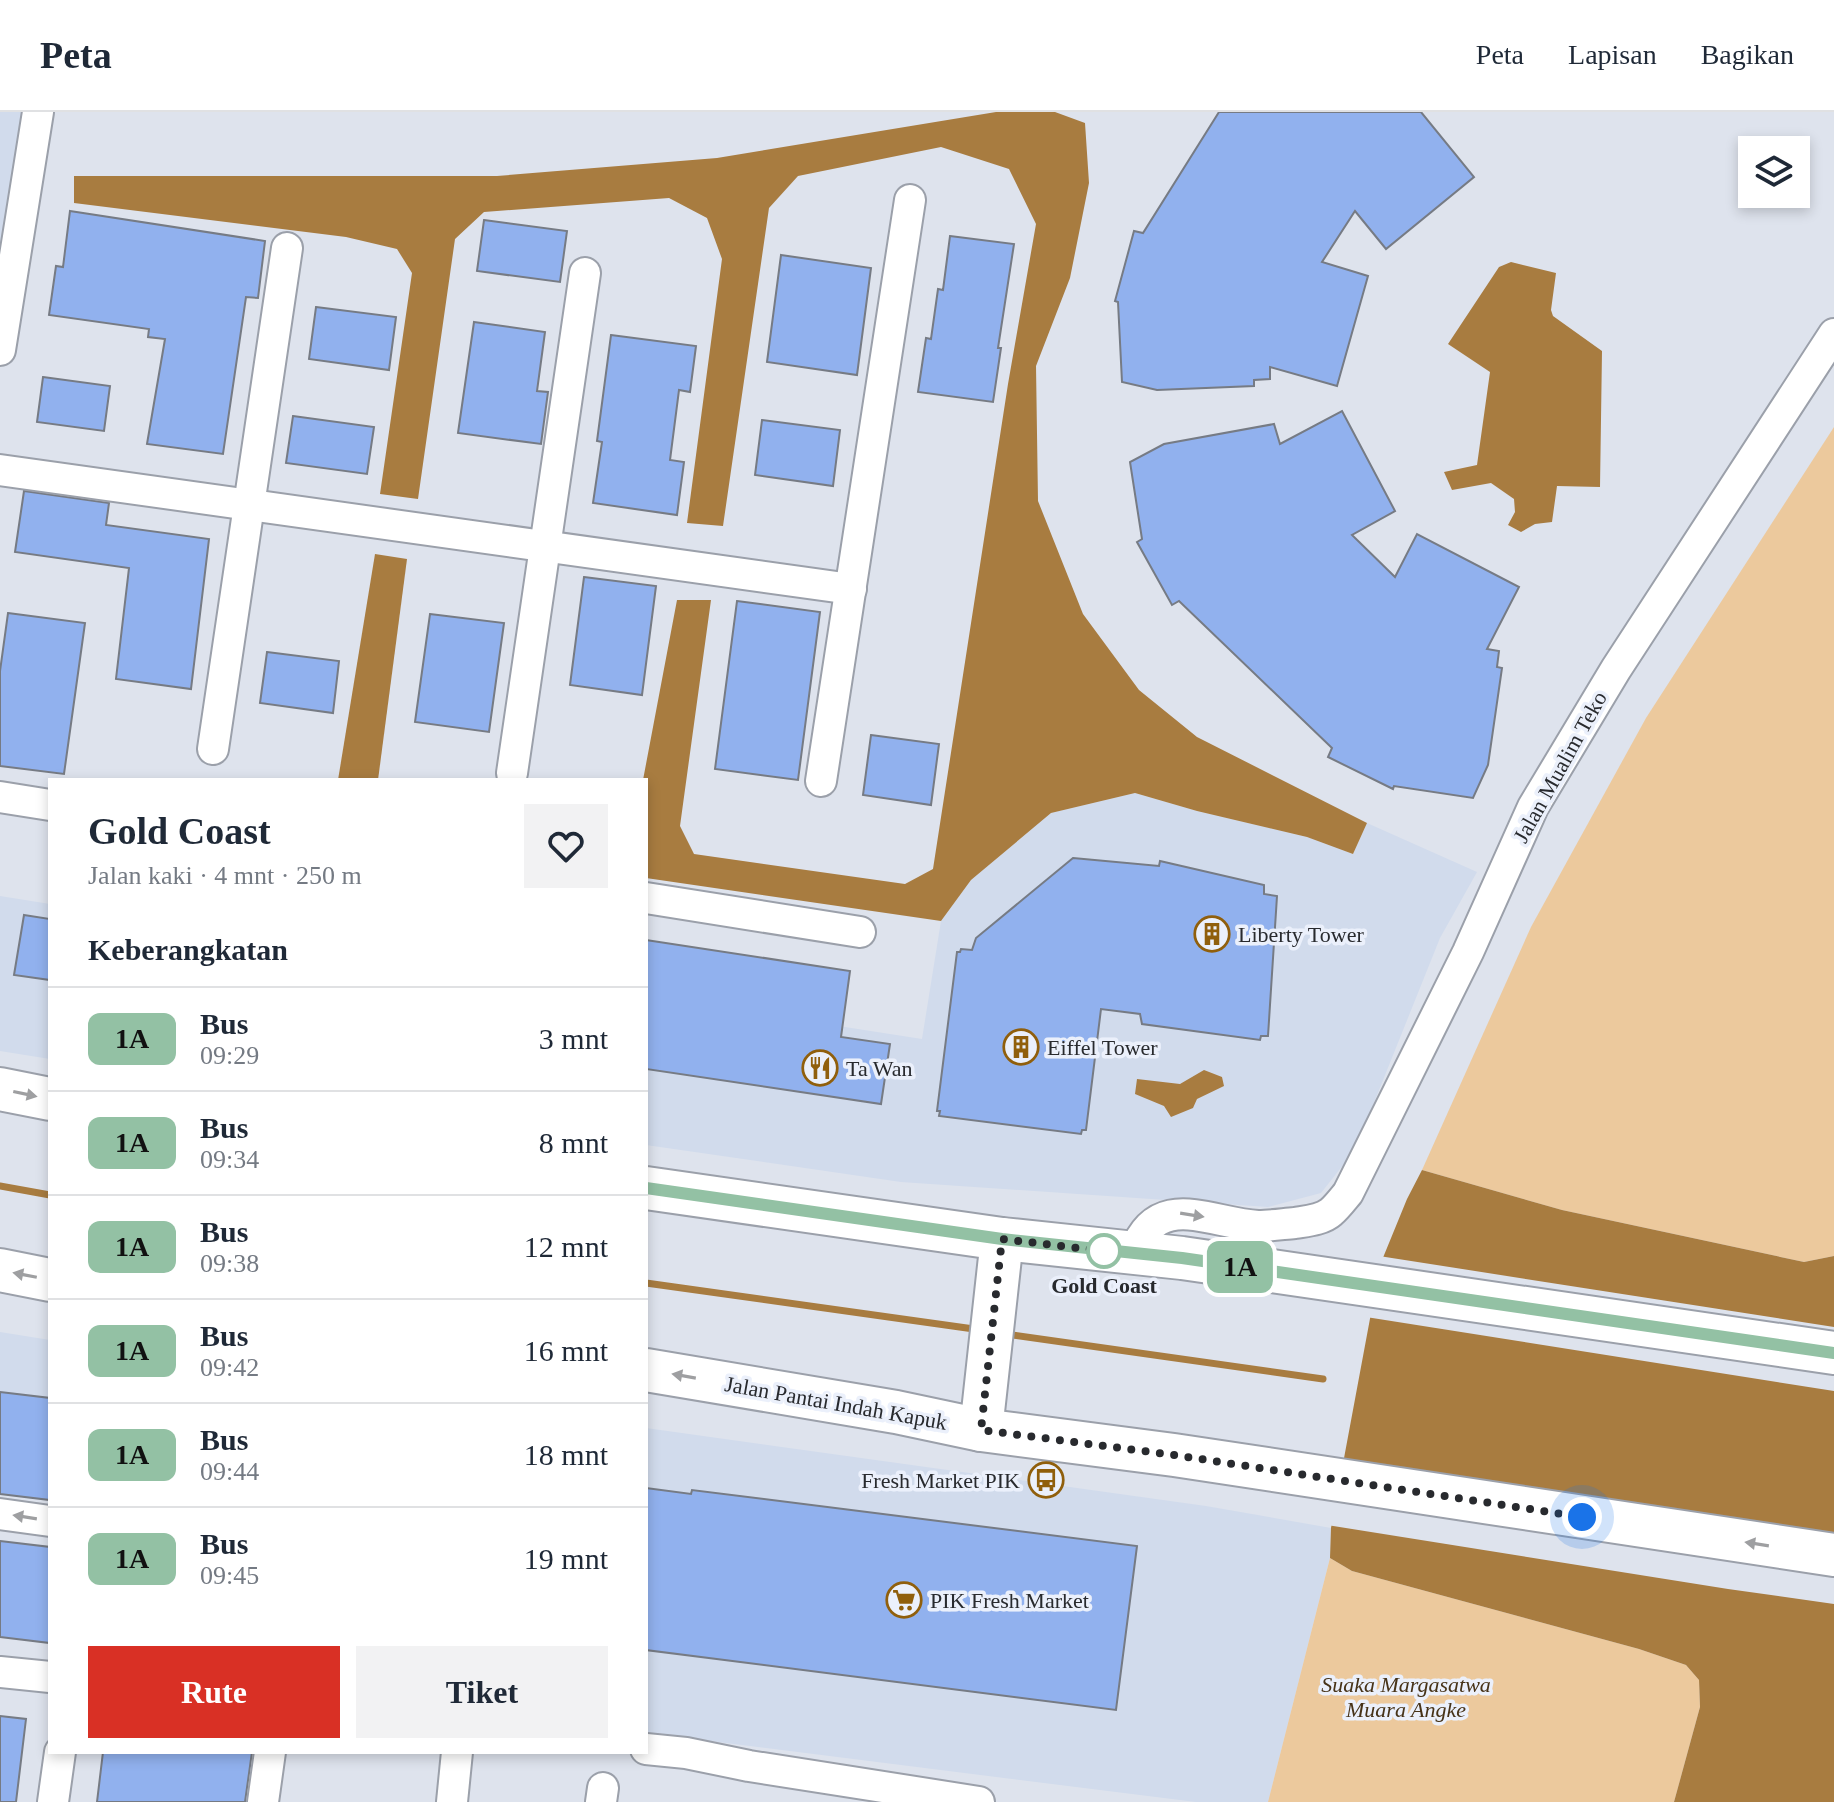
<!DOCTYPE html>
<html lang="id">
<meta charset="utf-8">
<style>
body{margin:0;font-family:Georgia,serif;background:#f2f2f3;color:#1f2937;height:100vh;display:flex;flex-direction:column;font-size:30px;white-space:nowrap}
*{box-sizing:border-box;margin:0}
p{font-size:26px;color:#747a83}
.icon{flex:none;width:44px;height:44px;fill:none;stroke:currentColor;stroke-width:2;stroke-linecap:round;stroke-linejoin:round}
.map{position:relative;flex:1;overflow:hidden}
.details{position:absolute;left:48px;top:666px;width:600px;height:976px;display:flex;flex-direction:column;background:#fff;border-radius:0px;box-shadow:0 4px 12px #0003}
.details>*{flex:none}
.badge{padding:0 16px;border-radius:12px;font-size:28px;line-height:52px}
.controls{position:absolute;left:1738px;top:24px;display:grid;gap:16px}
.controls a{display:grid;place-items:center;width:72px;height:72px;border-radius:0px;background:#fff;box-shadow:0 4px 12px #0003;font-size:40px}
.you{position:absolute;width:40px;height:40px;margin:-20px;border:6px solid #fff;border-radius:50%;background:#1a73e8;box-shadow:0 0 0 12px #1a73e833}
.map>.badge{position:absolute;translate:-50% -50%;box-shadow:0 0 0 4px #fff}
h2{padding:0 40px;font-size:30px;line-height:72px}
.round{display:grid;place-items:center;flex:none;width:84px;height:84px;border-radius:0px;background:#f2f2f3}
.overview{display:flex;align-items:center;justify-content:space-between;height:136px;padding:0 40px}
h1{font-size:38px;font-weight:600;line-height:60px}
.primary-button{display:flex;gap:16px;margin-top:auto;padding:16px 40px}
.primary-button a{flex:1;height:92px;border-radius:0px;background:#d93025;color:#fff;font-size:32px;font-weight:600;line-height:92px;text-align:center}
.primary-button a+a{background:#f2f2f3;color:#1f2937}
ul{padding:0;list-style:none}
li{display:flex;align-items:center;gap:24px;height:104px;padding:0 40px;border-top:2px solid #e0e1e3}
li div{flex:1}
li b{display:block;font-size:30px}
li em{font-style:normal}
li .badge{min-width:88px;font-weight:700;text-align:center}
header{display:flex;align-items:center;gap:48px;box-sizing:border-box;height:112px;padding:0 40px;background:#fff;border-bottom:2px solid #e0e1e3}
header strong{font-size:38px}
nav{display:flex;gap:44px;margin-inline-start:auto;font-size:28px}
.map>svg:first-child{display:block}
.built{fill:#d1dbec}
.green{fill:#ecc99d}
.water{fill:#a87c40}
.pier{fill:#dee3ed}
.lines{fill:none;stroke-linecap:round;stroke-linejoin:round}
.stream{stroke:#a87c40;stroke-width:7}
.building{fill:#91b1ee;stroke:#767b84;stroke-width:2}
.street-casing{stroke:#9ba0aa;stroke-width:34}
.secondary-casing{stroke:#9ba0aa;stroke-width:46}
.street{stroke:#fff;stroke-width:30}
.secondary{stroke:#fff;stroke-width:42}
.oneway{fill:#9e9fa1}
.line-casing{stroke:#fff;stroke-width:18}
.line{stroke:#93c1a4;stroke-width:12}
.walk{stroke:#282a2e;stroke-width:8;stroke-dasharray:0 14.4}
.stop-dot{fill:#fff;stroke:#93c1a4;stroke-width:4}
.labels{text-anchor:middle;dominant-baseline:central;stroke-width:7;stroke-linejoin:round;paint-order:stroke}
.street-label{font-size:22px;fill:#282a2e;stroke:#ebf0fb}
.poi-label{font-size:22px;fill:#282a2e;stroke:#ebf0fb;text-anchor:start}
.stop-label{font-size:22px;font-weight:bold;fill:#282a2e;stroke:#ebf0fb}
.park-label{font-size:22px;font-style:italic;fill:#473318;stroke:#ebf0fb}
</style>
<header>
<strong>Peta</strong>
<nav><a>Peta</a><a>Lapisan</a><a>Bagikan</a></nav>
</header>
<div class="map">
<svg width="1834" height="1690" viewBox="0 0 1834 1690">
<rect width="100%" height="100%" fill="#dee3ed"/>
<!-- built -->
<g class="built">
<polygon points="0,0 27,0 0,181"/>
<polygon points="1135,681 1197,699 1307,725 1353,742 1367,711 1477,760 1440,826 1355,1038 1321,1081 1268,1095 901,1070 646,1033 646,884 922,927 941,809 971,768 1051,701"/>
<polygon points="0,784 50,792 50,947 0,939"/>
<polygon points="0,1220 50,1228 50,1348 0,1342"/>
<polygon points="646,1316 1206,1394 1331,1416 1330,1446 1268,1690 1196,1690 646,1621"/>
</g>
<!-- green -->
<g class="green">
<polygon points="1834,315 1834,1144 1804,1150 1562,1098 1422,1058 1531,815 1646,606"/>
<polygon points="1330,1446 1352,1459 1639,1537 1686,1553 1699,1568 1700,1595 1674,1690 1268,1690"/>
</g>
<!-- water -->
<g class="water">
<polygon points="996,0 1055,0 1085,11 1089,71 1070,166 1036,254 1038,389 1083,502 1139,578 1197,625 1367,711 1353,742 1307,725 1197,699 1135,681 1051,701 971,768 941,809 646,766 646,668 643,668 677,488 711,488 680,714 694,742 905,772 933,757 1008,272 1036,112 1009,57 941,35 798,64 769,96 723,414 687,411 722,147 707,106 669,86 484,100 455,127 418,387 380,382 412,161 397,137 346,125 74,91 74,64 497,64 717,46"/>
<polygon points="1511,150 1556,161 1551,198 1553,204 1602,239 1600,375 1557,374 1552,410 1535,412 1521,420 1508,413 1515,400 1514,387 1491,371 1452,378 1444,360 1477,353 1490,260 1448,232 1499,155"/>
<polygon points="375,442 407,447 378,668 338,668"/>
<polygon points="1204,958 1222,965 1224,974 1197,987 1193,996 1171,1005 1164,994 1135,982 1137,967 1180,972"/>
<polygon points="1422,1058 1562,1098 1804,1150 1834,1144 1834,1690 1674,1690 1700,1595 1699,1568 1686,1553 1639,1537 1352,1459 1330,1446 1331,1416 1380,1153 1407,1087"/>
</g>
<!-- pier -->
<g class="pier">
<polygon points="1379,1144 1834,1215 1834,1279 1366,1205"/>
<polygon points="1339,1348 1834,1425 1834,1492 1728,1477 1327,1413"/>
</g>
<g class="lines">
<!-- stream -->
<g class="stream">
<polyline points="0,1074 50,1083"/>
<polyline points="646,1171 981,1218"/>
<polyline points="1005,1222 1323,1267"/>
</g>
</g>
<!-- building -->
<g class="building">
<polygon points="1219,0 1421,0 1474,65 1386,137 1355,99 1322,150 1368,164 1337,274 1270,255 1270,267 1254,268 1254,274 1157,278 1122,270 1118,190 1115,189 1134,119 1143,121"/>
<polygon points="70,99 265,129 258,186 246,185 223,342 147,332 165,227 148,225 149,217 49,203 56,154 63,155"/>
<polygon points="484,108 567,119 560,170 477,159"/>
<polygon points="950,124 1014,132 998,236 1001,236 993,290 918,280 926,226 931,227 938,177 943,178"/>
<polygon points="781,143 871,156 857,263 767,250"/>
<polygon points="316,195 396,205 389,258 309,247"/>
<polygon points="474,210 545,220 537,279 548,280 541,332 458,321"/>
<polygon points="611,223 696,234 690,280 679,278 670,348 684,350 677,403 593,391 602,330 597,329"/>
<polygon points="43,265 110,274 104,319 37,310"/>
<polygon points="1342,299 1395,399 1352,423 1395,465 1417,422 1519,475 1487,537 1499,539 1497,555 1502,556 1488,653 1473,686 1394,674 1393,677 1328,645 1332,636 1179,489 1172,493 1137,430 1142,427 1130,350 1164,332 1274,312 1280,332"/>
<polygon points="293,304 374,315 367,362 286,351"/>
<polygon points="762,308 840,318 833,374 755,363"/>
<polygon points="24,379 109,391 106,413 209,427 191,577 116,567 129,456 15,440"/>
<polygon points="584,465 656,474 642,583 570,573"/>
<polygon points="737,489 820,500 798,668 715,657"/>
<polygon points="8,501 85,511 64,662 0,654 0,559"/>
<polygon points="430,502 504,511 489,620 415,610"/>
<polygon points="267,540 339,549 333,601 260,591"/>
<polygon points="871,623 939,632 931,693 863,683"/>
<polygon points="1073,746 1159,754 1160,749 1264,773 1264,782 1277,784 1268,924 1261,924 1260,928 1142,912 1140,902 1101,897 1086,1018 1082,1018 1081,1022 939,1004 940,999 937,999 957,840 960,840 961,837 972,838 976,826"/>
<polygon points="24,803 50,807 50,868 14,863"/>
<polygon points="646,828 850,859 841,925 890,932 881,992 646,957"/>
<polygon points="0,1280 50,1286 50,1388 0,1382"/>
<polygon points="646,1376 691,1382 692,1378 1137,1434 1116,1598 646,1538"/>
<polygon points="0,1429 50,1435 50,1531 0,1525"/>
<polygon points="0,1604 26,1607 16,1690 0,1690"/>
<polygon points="103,1640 252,1640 245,1690 97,1690"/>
</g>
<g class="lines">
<defs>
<g id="street">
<polyline points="0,238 38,0"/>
<polyline points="0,358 851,477"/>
<polyline points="213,637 287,136"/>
<polyline points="512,661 585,161"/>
<polyline points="821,669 910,88"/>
<polyline points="0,685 50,693"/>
<polyline points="646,786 860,820"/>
<path d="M1134,1141C1157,1077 1209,1111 1258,1114C1270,1114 1283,1112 1295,1111C1307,1109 1322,1108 1331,1100C1337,1095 1343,1087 1348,1081L1468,840L1533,695L1616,557L1834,222"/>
<polyline points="0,1402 50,1409"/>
<polyline points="0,1560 50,1565"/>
<polyline points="646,1637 686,1641 749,1654 979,1690"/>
<polyline points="53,1690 60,1640"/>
<polyline points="263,1690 270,1640"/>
<polyline points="452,1690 457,1640"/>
<polyline points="601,1690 603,1676"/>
</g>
<g id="secondary">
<polyline points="0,977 50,987"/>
<polyline points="646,1076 1002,1127 1182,1146 1834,1241"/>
<polyline points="0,1158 50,1168"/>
<polyline points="646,1258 896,1300 981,1318 1174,1343 1834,1443"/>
<polyline points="981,1318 1002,1127"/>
</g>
</defs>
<!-- street casing -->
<use href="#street" class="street-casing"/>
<!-- secondary casing -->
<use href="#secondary" class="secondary-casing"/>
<!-- street -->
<use href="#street" class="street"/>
<!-- secondary -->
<use href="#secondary" class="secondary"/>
</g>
<!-- one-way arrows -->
<defs><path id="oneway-solid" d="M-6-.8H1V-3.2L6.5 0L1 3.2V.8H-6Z" transform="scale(2)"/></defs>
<g class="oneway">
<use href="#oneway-solid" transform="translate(25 982) rotate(12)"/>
<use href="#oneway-solid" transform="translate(1192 1103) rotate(9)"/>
<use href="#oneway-solid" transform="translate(25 1163) rotate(-169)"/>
<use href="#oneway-solid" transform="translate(684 1264) rotate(-170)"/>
<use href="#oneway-solid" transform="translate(25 1405) rotate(-171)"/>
<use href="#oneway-solid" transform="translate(1757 1432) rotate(-171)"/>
</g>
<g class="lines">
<defs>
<polyline id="line" points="646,1076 1002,1127 1182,1146 1834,1241"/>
</defs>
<!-- line casing -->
<use href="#line" class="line-casing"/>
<!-- line -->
<use href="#line" class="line"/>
<!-- walk -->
<polyline class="walk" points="1104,1139 1002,1127 981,1318 1174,1343 1582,1405"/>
</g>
<!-- icons -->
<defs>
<symbol id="building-ring" viewBox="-11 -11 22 22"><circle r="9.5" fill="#ebf0fb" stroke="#905f0c" stroke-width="1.5"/><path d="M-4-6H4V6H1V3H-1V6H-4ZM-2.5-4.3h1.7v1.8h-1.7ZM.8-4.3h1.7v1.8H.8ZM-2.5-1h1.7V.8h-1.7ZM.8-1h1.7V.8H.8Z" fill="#905f0c"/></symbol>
<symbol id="restaurant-ring" viewBox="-11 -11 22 22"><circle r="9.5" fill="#ebf0fb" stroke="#905f0c" stroke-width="1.5"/><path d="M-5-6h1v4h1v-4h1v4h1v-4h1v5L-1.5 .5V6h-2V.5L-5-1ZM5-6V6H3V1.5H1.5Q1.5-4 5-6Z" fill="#905f0c"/></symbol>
<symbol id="bus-ring" viewBox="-11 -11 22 22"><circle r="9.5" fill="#ebf0fb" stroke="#905f0c" stroke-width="1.5"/><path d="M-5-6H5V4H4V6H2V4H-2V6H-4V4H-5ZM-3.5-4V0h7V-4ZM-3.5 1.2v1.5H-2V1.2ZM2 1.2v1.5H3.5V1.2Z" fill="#905f0c"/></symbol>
<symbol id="supermarket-ring" viewBox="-11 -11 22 22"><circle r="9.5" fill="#ebf0fb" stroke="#905f0c" stroke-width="1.5"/><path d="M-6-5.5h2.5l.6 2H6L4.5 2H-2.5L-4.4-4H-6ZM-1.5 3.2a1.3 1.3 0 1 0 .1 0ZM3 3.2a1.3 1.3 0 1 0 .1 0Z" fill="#905f0c"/></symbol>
</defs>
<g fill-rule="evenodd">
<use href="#building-ring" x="1192" y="802" width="40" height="40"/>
<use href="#building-ring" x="1001" y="915" width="40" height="40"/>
<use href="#restaurant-ring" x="800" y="936" width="40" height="40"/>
<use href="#bus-ring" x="1026" y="1348" width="40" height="40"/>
<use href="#supermarket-ring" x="884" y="1468" width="40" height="40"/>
</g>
<!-- markers -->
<circle class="stop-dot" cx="1104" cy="1139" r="16"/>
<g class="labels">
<!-- street labels -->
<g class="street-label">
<text transform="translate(1560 655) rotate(-61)">Jalan Mualim Teko</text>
<text transform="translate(836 1291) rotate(10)">Jalan Pantai Indah Kapuk</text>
</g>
<!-- poi labels -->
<g class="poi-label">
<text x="1238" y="822">Liberty Tower</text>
<text x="1047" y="935">Eiffel Tower</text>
<text x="846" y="956">Ta Wan</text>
<text x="1020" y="1368" text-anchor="end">Fresh Market PIK</text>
<text x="930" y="1488">PIK Fresh Market</text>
</g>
<!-- stop labels -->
<g class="stop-label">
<text x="1104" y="1173">Gold Coast</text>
</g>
<!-- park labels -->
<g class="park-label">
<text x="1406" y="1572">Suaka Margasatwa<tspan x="1406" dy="25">Muara Angke</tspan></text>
</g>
</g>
</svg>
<div class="controls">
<a><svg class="icon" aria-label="layers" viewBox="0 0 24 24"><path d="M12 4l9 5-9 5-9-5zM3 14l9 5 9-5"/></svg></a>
</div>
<div class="you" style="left:1582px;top:1405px"></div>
<b class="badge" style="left:1240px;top:1155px;background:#93c1a4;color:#111">1A</b>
<section class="details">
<div class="overview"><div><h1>Gold Coast</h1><p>Jalan kaki · 4 mnt · 250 m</p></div><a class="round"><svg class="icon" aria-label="heart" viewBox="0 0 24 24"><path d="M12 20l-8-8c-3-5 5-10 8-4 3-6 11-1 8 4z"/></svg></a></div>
<h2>Keberangkatan</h2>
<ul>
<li><span class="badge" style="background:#93c1a4;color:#111">1A</span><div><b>Bus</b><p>09:29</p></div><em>3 mnt</em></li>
<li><span class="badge" style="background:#93c1a4;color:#111">1A</span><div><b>Bus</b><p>09:34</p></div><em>8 mnt</em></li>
<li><span class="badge" style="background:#93c1a4;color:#111">1A</span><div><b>Bus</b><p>09:38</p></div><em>12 mnt</em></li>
<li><span class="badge" style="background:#93c1a4;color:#111">1A</span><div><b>Bus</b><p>09:42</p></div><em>16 mnt</em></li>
<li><span class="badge" style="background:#93c1a4;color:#111">1A</span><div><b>Bus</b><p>09:44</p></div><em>18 mnt</em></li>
<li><span class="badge" style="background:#93c1a4;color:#111">1A</span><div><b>Bus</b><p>09:45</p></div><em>19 mnt</em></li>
</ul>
<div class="primary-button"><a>Rute</a><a>Tiket</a></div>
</section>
</div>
